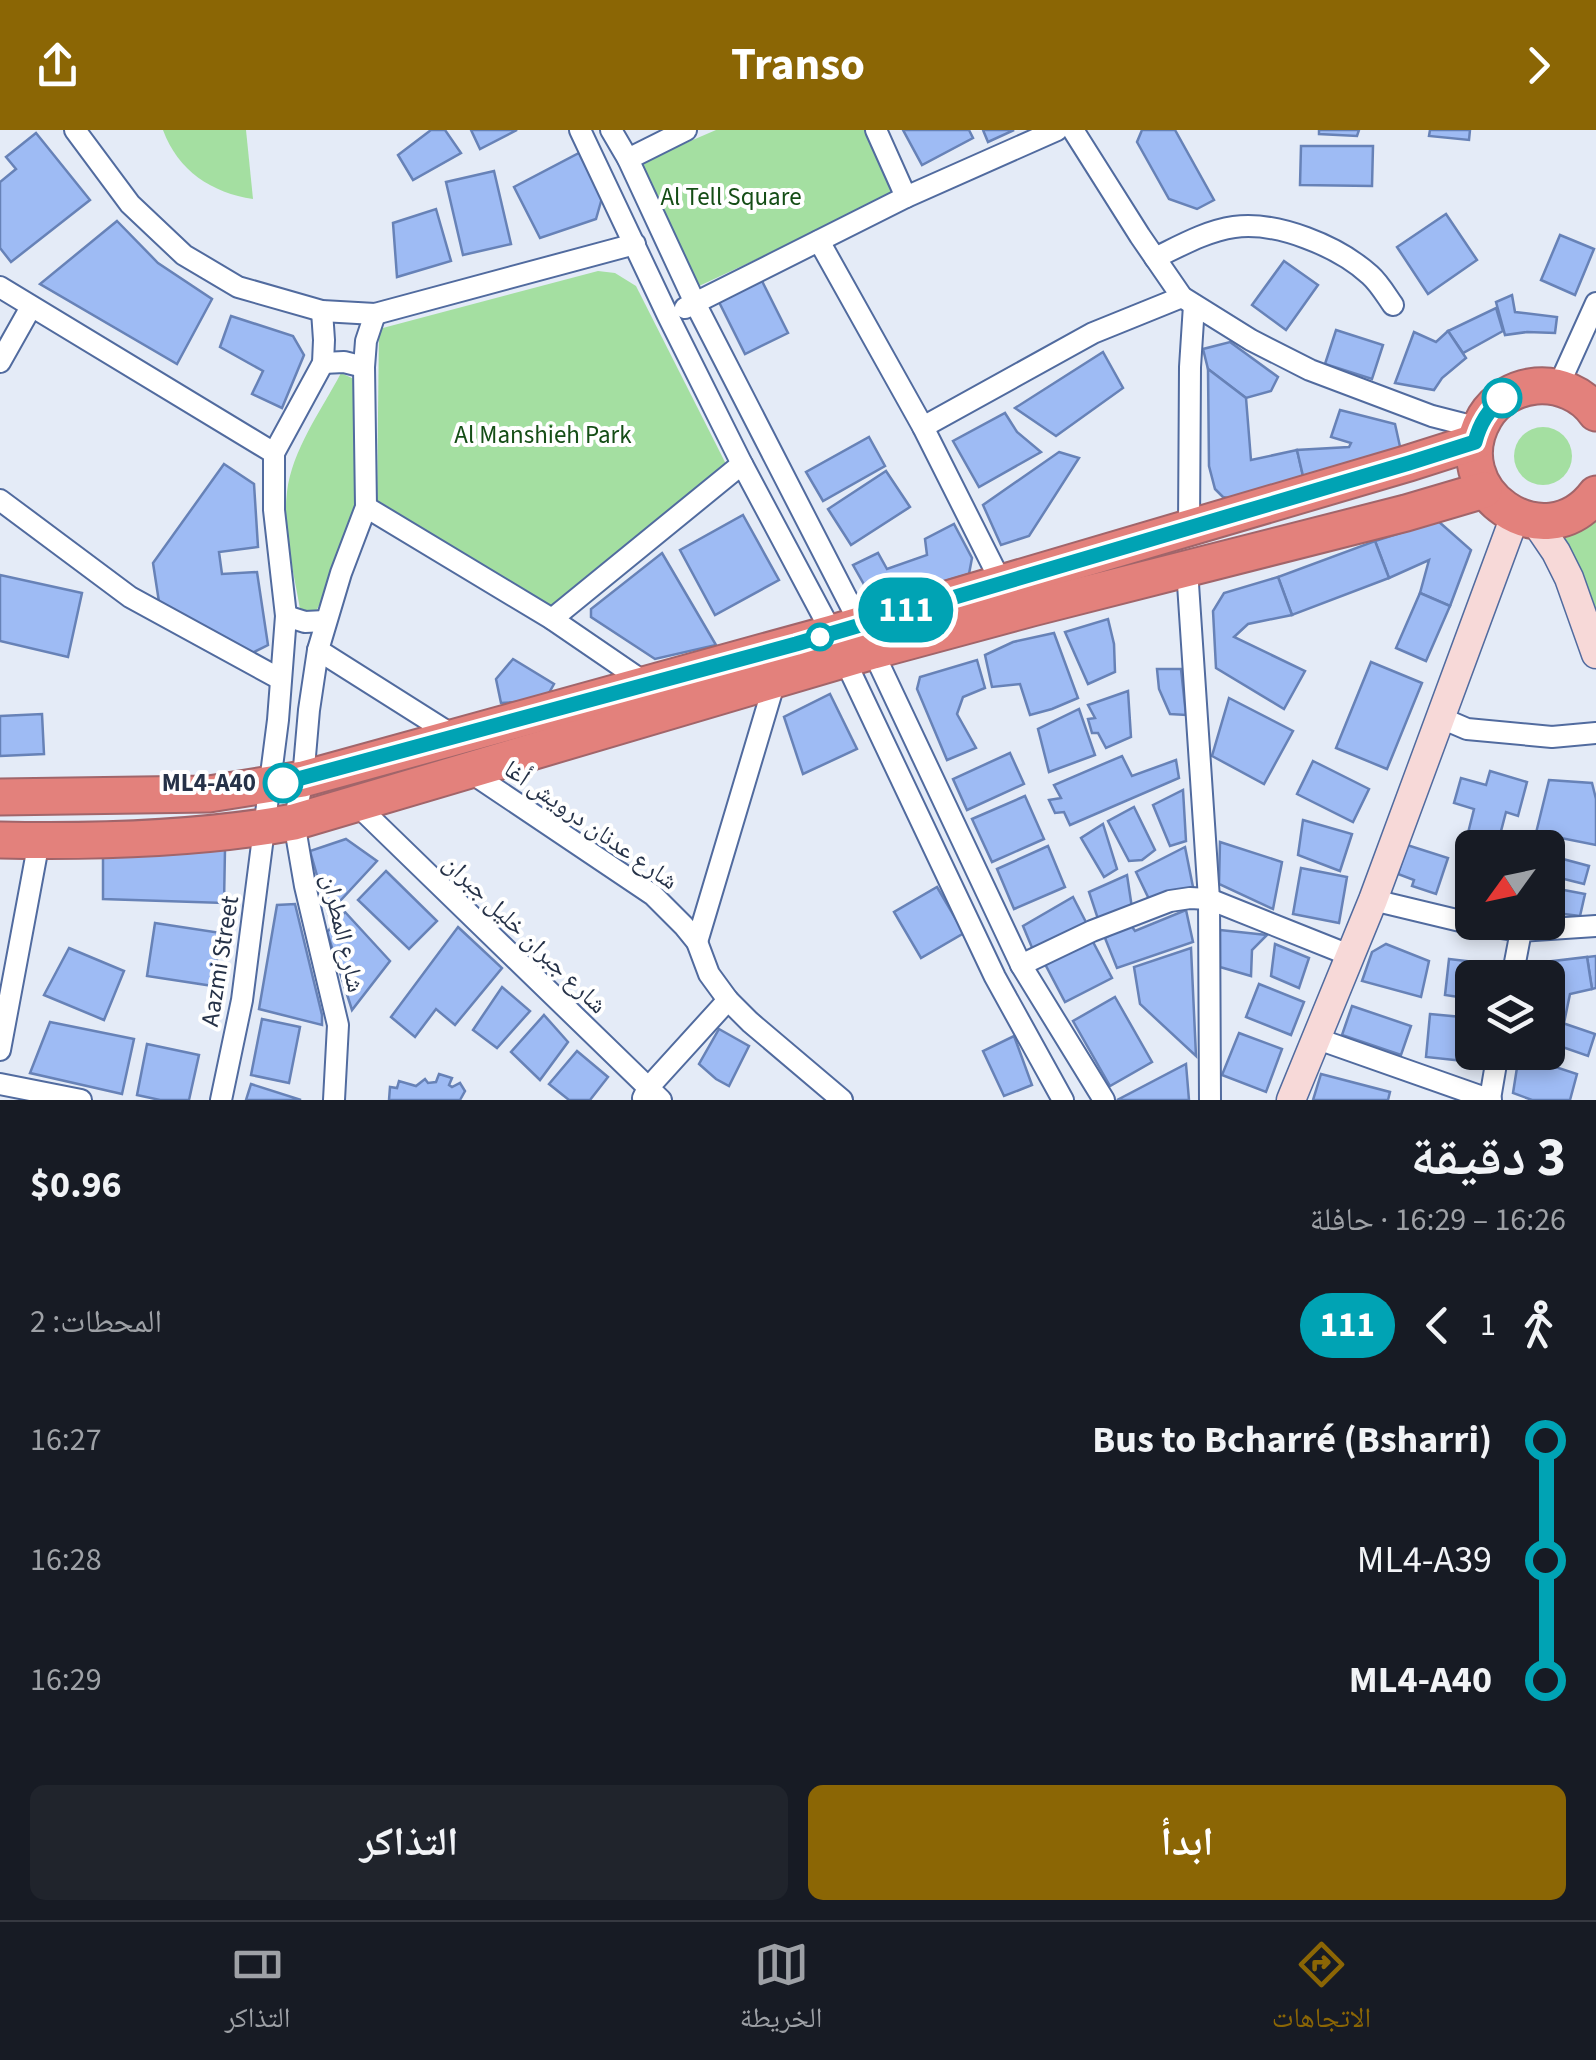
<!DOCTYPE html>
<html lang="ar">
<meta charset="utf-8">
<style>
body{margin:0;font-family:"Source Sans 3","Noto Naskh Arabic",sans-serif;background:#20242c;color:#f1f3f6;direction:rtl;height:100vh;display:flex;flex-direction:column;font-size:38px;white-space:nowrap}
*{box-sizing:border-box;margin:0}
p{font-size:32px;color:#9ea1a6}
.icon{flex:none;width:55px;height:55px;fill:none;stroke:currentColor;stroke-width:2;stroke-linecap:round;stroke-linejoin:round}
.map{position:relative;height:970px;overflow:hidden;direction:ltr}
.drawer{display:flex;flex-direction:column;background:#171b24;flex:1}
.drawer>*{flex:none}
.badge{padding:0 20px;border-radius:32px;font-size:35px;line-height:65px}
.needle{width:65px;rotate:237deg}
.tools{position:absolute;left:1455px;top:700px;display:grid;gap:20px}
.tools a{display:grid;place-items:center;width:110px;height:110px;border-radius:15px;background:#171b24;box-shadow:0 5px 15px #0003;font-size:50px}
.map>.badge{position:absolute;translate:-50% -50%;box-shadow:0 0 0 5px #fff}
.legs{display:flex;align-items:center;gap:15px;height:110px;padding:0 30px;font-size:32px}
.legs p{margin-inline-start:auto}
.overview{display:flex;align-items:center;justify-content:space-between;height:170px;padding:0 30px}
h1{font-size:55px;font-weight:700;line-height:75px}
.action{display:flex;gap:20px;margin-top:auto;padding:20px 30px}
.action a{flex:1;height:115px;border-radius:15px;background:#8b6605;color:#fff;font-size:40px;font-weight:700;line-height:115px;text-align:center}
.action a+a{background:#20242c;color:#f1f3f6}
ul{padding:0 30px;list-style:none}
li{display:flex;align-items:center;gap:35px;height:120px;font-size:38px}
li i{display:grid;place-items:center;width:15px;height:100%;margin:0 12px;background:currentColor}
li i::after{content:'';width:25px;height:25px;margin:-12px;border:8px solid;border-radius:50%;background:#171b24}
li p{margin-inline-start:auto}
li:first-child i{background:linear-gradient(#0000 50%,currentColor 0)}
li:last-child i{background:linear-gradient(currentColor 50%,#0000 0)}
header{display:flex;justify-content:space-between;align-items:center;height:130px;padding:0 30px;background:#8b6605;color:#fff;font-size:45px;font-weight:700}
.menu{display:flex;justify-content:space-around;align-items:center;height:140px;border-top:2px solid #363941;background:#171b24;font-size:28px;color:#9ea1a6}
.menu a{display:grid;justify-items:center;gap:5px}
.menu .active{color:#8b6605}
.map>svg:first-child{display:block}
.green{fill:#a4dfa1}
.building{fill:#9ebbf4;stroke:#6782b7;stroke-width:2.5}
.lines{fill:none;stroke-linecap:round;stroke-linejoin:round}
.street-casing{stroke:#516b9f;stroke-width:24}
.secondary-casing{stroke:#516b9f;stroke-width:31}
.highway-casing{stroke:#a1656a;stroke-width:39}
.street{stroke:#fff;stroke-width:20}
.secondary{stroke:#f7d9d8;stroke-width:28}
.highway{stroke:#e3817c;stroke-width:35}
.line-1-casing{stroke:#fff;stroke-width:22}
.line-1{stroke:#00a3b4;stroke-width:15}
.stop-1-dot{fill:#fff;stroke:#00a3b4;stroke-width:5}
.labels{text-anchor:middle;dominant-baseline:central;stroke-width:8;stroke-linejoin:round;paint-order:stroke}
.park-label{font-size:25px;fill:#154e16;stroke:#fff}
.stop-label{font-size:25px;font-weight:bold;fill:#263248;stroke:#fff;text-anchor:end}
.street-label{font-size:25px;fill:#263248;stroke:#fff}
</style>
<header><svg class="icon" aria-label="forward" viewBox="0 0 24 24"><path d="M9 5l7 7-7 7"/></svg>Transo<svg class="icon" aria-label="share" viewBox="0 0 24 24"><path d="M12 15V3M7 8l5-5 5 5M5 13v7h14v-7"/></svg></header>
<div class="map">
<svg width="1596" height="970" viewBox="0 0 1596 970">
<rect width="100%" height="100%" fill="#e4ebf7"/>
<!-- green -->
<g class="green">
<path d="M163,0H246L253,69C212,63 178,41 163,0Z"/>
<polygon points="716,0 864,0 894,65 699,156 637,34"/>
<polygon points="598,141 615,143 636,156 729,340 555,482 377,370 379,199"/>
<path d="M341,243L354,249C356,284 359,321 357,357C354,395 332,455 312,488L301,485C295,446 282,402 287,362C292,320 321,281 341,243Z"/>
<circle cx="1543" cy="326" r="29"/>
<polygon points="1596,355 1596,498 1550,397"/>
</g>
<!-- building -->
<g class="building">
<polygon points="431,0 445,0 461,23 413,50 398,25"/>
<polygon points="471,0 517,0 480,19"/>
<polygon points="903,0 969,0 973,8 922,35"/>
<polygon points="983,0 1014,0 988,12"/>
<polygon points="1142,0 1175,0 1214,70 1197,79 1169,69 1137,12"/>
<polygon points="1319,0 1359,0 1357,6 1319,4"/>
<polygon points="1430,0 1470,0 1469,10 1429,6"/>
<polygon points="36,3 90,70 11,132 0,118 0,52 16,39 6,27"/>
<polygon points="1301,16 1373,16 1372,56 1300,55"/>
<polygon points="579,23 602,68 596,89 540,108 514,57"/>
<polygon points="494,41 511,114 463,125 446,52"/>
<polygon points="436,79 451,131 397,147 393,93"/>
<polygon points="1446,84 1477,130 1428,164 1397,117"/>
<polygon points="117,91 158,133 212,169 177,234 40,154"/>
<polygon points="1560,105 1594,119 1575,165 1541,150"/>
<polygon points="1284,131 1318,155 1286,200 1252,175"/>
<polygon points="762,151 788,203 745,224 719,172"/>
<polygon points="1512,165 1515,182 1557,187 1555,203 1527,202 1505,205 1496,172"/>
<polygon points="1496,178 1503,201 1463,223 1448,201"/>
<polygon points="231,186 293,206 304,225 282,278 252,264 263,241 220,217"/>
<polygon points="1336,200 1383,215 1372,249 1325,234"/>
<polygon points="1448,201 1466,228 1442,248 1434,260 1395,253 1414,202 1436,212"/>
<polygon points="1230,212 1278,247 1271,261 1246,268 1208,239 1203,219"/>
<polygon points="1103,222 1123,258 1056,306 1015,278"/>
<polygon points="1208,239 1246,268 1251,330 1297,320 1303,346 1233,369 1223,367 1215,359 1209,336"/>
<polygon points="1340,280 1395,294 1401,321 1303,346 1297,320 1349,317 1351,313 1331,307"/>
<polygon points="1005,283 1017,302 1041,322 979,357 953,311"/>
<polygon points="869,307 885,336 823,371 806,342"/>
<polygon points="1059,322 1079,328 1029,406 1001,415 983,375"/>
<polygon points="224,334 254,354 258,417 219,422 222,444 257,442 268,515 252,523 159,472 153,433"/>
<polygon points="886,341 910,377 851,415 828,379"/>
<polygon points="743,385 779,450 715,485 680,420"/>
<polygon points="1438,391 1471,420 1450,476 1420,463 1429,430 1389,448 1375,411"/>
<polygon points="954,394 972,428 969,444 874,472 853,435 878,423 887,439 927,425 925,409"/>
<polygon points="1375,411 1389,448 1292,485 1278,447"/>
<polygon points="662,423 716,515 655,529 591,487 591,479"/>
<polygon points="0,445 82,463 68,527 0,511"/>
<polygon points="1278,447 1292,485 1248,494 1234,507 1305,541 1284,579 1216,538 1213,481 1224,463"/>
<polygon points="1420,463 1450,476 1426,531 1396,518"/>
<polygon points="1108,489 1114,514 1115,542 1088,554 1065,502"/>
<polygon points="1054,503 1078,568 1052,579 1030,585 1020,554 992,557 985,525 1013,512"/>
<polygon points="513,529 554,554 545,570 501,573 496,549"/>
<polygon points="977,530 985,558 963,567 957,584 976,618 947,630 917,559 920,547"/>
<polygon points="1371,532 1422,553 1387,639 1336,618"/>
<polygon points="1157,539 1181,539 1186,585 1170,584 1159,559"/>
<polygon points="1128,561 1131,607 1106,618 1098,603 1092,603 1088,589 1095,588 1088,575"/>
<polygon points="830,564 857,619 803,644 784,587"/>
<polygon points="1229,568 1293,601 1264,654 1212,626"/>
<polygon points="1079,579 1095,625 1049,642 1038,599"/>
<polygon points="42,584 44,624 0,626 0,586"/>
<polygon points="1010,623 1024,654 967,680 953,649"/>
<polygon points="1122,626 1132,646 1176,630 1179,648 1070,695 1064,682 1055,683 1049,670 1061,668 1054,655"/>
<polygon points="1313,631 1369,659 1353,692 1297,664"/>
<polygon points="1490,641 1527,652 1518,686 1506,682 1500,705 1514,709 1511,718 1474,718 1465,715 1474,679 1454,673 1461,648 1486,655"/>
<polygon points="1549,650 1592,653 1596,669 1596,715 1536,703"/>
<polygon points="1183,660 1186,711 1170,716 1153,675"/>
<polygon points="1025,666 1044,709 992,732 972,689"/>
<polygon points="1134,677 1155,720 1142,730 1129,731 1108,691"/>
<polygon points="1303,690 1352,704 1340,741 1298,725"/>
<polygon points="1103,694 1117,739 1104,747 1081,708"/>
<polygon points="346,709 377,731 328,784 310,721"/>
<polygon points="1220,712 1282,732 1273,779 1219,754"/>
<polygon points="1407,715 1448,728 1436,764 1412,756 1414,750 1398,744"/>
<polygon points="1048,716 1065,757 1014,779 997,739"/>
<polygon points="1185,717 1194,762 1149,769 1136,742"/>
<polygon points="225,719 224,773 103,769 103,722"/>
<polygon points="1548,725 1589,736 1584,754 1548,745"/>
<polygon points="1301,738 1347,747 1339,793 1293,784"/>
<polygon points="1472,740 1472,777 1464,774"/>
<polygon points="386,741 437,791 409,819 358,770"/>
<polygon points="1127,745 1132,778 1098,789 1089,762"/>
<polygon points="937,757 964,803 921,828 894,782"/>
<polygon points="1548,757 1585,764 1580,786 1548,782"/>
<polygon points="1073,767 1089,798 1033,820 1023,796"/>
<polygon points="295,774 322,885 322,895 259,879 277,775"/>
<polygon points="1186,780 1193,812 1117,838 1105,808 1130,794 1135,801"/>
<polygon points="345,782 390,831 352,880 327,802"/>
<polygon points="155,793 221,803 213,856 147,846"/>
<polygon points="458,797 502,838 455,895 436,879 415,907 391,887"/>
<polygon points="1220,800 1267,805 1252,820 1251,846 1220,837"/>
<polygon points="1092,810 1112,848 1065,872 1045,834"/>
<polygon points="1275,814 1309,828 1299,858 1271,846"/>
<polygon points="1386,814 1429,831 1421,867 1362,851 1372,822"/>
<polygon points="69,818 124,841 104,890 44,865"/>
<polygon points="1191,818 1196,926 1140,874 1134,837"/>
<polygon points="1596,826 1596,858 1592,859 1587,827"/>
<polygon points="1587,827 1592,859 1570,864 1564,893 1548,888 1548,848 1534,848 1537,833"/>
<polygon points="1449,829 1501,835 1499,848 1472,848 1472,869 1445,865"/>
<polygon points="1259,854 1304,872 1291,905 1246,887"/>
<polygon points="502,857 530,881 497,918 473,900"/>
<polygon points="1115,867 1152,932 1110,956 1073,891"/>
<polygon points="1352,876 1411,896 1401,925 1342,905"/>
<polygon points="1430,884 1472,888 1472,922 1484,922 1483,933 1426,927"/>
<polygon points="544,885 568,912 540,950 511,922"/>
<polygon points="1548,888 1595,904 1588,926 1548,912"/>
<polygon points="262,889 300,897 289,953 251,945"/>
<polygon points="50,892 134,909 122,964 30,943"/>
<polygon points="719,899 749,916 729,956 716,949 699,934"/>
<polygon points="1239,903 1282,919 1266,962 1222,945"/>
<polygon points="1014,906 1032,955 1004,966 983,921"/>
<polygon points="147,914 199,925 189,970 160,970 137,965"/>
<polygon points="577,921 608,947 590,970 569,970 549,954"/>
<polygon points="1519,925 1577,944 1570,970 1532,970 1513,963"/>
<polygon points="1186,934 1189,970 1117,970"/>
<polygon points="439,944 452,948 449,955 452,957 460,953 465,961 460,970 389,970 390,957 397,958 399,951 416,956 425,949 428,953 436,952"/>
<polygon points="1321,944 1390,962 1388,970 1313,970"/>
<polygon points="251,954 301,970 246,970"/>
</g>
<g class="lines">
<defs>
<g id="street">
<polyline points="75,0 130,74 184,125 238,157 322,181 375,184 635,114"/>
<polyline points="580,0 668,186 742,334 832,503 995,847 1063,970"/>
<polyline points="611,0 628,29 695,173 860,494 1021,835 1104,970"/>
<polyline points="876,0 906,67"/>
<polyline points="1073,0 1140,106 1182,167 1251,210 1310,240 1432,286 1479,298"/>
<polyline points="628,29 686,0"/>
<polyline points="819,111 923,297 1001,452"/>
<path d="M1155,128C1180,116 1206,101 1234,97C1277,91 1338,116 1370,145C1379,153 1386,165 1393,175"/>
<polyline points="0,157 274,323"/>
<polyline points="685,178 906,67 1057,0"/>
<polyline points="0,232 31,177"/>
<polyline points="323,233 344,232 364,237"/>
<polyline points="1558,257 1596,173"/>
<polyline points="923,297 1093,203 1182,167"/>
<polyline points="0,370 130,467 280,549"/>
<polyline points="366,377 552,489 647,554"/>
<polyline points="1189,398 1190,237 1194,175"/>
<polyline points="1187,439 1209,769 1210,970"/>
<polyline points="286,486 305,492 325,491"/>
<polyline points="552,489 742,334"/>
<polyline points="318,520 454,606"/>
<polyline points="1439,587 1467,599 1552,607 1596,603"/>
<polyline points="467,640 653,765 684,796 697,812 709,844 728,870 750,892 842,970"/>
<polyline points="355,673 661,970"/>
<polyline points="1373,770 1473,794 1521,801 1596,796"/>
<polyline points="697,812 775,551"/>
<polyline points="1021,835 1092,801 1170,771 1190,768 1209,769 1349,825"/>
<polyline points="1512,848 1521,801"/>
<polyline points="1315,908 1491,970"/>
<polyline points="0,920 39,711"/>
<polyline points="0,954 81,970"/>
<polyline points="643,968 648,958 728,870"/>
<polyline points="1490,969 1498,922"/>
<polyline points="221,970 242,870 278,590 286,486 274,380 274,323 323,233 324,210 322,181"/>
<polyline points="334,970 338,895 305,756 294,692 303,649 309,580 318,520 341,443 366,377 364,237 366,211 375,184"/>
</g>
<g id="secondary">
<polyline points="1535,391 1556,422 1569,448 1596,524"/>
<polyline points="1291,970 1373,770 1515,386"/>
</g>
<g id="highway">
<path d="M1596,283C1583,264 1559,254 1536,256C1515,258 1496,269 1485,287C1441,361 1545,432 1596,364"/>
<polyline points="0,667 209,664 303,649 832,503 1409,333 1475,312"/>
<path d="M0,710C95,712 200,709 294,692L873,521L1032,478L1406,383L1484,360"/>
</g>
</defs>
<!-- street casing -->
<use href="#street" class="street-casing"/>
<!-- secondary casing -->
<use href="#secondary" class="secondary-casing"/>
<!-- highway casing -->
<use href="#highway" class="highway-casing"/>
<!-- street -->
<use href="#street" class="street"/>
<!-- secondary -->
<use href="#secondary" class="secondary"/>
<!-- highway -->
<use href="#highway" class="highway"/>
</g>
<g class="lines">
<defs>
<path id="line-1" d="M283,653L796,514L1409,333L1475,312C1480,293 1488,281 1502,268"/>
</defs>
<!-- line-1 casing -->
<use href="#line-1" class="line-1-casing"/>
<!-- line-1 -->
<use href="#line-1" class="line-1"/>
</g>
<!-- markers -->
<g class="stop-1-dot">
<circle cx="1502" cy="268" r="18"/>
<circle cx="820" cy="507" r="12"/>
<circle cx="283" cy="653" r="18"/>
</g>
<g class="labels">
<!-- park labels -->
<g class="park-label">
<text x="731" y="67">Al Tell Square</text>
<text x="543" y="305">Al Manshieh Park</text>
</g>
<!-- stop labels -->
<g class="stop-label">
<text x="256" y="653">ML4-A40</text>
</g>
<!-- street labels -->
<g class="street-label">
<text transform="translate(591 695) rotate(35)">شارع عدنان درويش أغا</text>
<text transform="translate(343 803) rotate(77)">شارع المطران</text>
<text transform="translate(525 804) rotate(44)">شارع جبران خليل جبران</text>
<text transform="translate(220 831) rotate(-81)">Aazmi Street</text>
</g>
</g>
</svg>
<div class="tools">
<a><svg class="needle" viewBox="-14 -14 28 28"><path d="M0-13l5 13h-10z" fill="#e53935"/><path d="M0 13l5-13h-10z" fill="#9ea1a6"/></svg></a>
<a><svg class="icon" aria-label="layers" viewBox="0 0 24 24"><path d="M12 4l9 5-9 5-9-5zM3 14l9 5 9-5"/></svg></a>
</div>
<b class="badge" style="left:906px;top:480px;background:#00a3b4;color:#fff">111</b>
</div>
<section class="drawer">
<div class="overview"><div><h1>3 دقيقة</h1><p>16:26 – 16:29 · حافلة</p></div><b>$0.96</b></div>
<div class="legs"><svg class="icon" aria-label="walk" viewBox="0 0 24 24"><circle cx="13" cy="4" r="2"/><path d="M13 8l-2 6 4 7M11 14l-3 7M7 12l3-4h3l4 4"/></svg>1<svg class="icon" aria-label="back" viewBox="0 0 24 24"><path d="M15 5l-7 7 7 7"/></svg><b class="badge" style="background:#00a3b4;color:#fff">111</b><p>المحطات: 2</p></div>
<ul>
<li><i style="color:#00a3b4"></i><b>Bus to Bcharré (Bsharri)</b><p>16:27</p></li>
<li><i style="color:#00a3b4"></i><span>ML4-A39</span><p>16:28</p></li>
<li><i style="color:#00a3b4"></i><b>ML4-A40</b><p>16:29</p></li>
</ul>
<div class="action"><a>ابدأ</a><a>التذاكر</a></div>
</section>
<nav class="menu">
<a class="active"><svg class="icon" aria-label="directions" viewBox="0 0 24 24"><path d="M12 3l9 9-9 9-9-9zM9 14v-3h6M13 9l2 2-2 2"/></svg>الاتجاهات</a>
<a><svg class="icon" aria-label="map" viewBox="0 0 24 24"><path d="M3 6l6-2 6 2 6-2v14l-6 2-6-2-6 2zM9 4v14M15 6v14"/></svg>الخريطة</a>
<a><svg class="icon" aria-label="tickets" viewBox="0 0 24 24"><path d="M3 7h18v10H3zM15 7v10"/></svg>التذاكر</a>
</nav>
